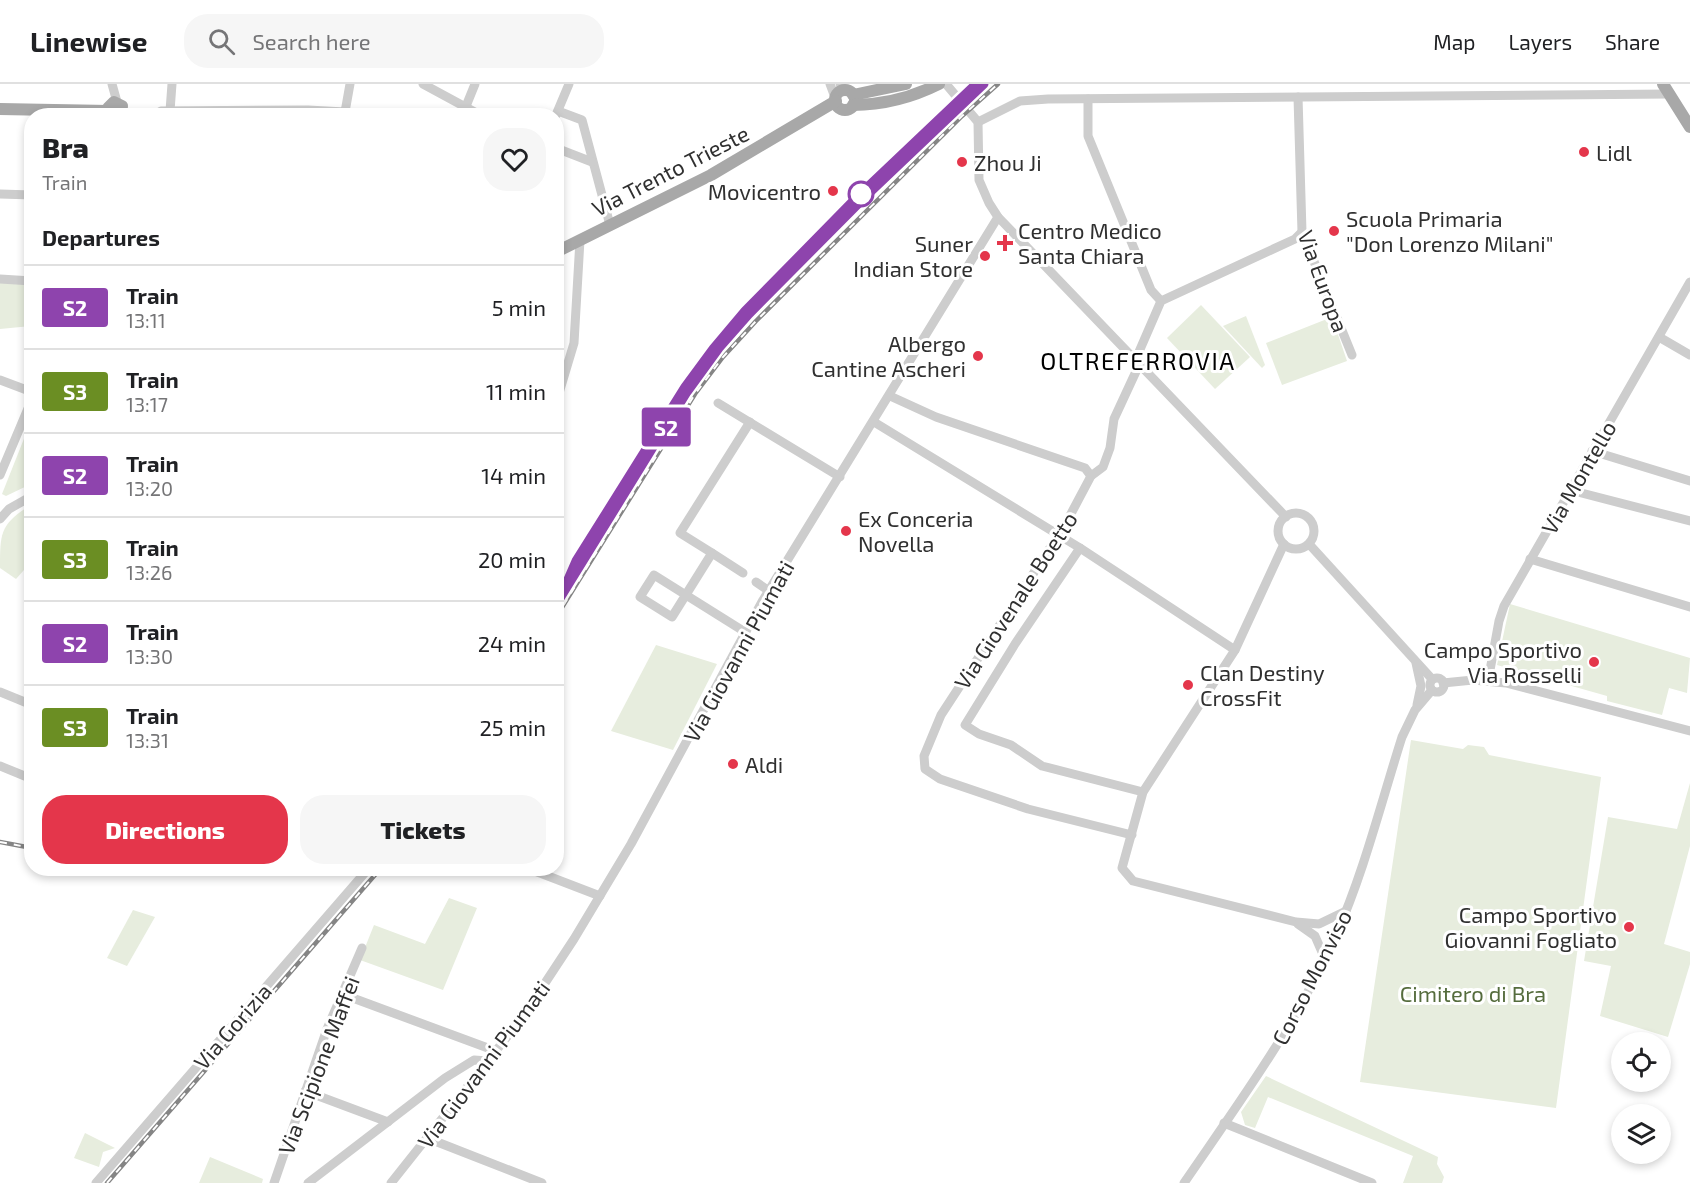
<!DOCTYPE html>
<style>
body{margin:0;font-family:"Exo 2",sans-serif;background:#f6f6f6;color:#202124;height:100vh;display:flex;flex-direction:column;font-size:22px;white-space:nowrap}
*{box-sizing:border-box;margin:0}
p{font-size:20px;color:#757577}
.icon{flex:none;width:33px;height:33px;fill:none;stroke:currentColor;stroke-width:2;stroke-linecap:round;stroke-linejoin:round}
.map{position:relative;flex:1;overflow:hidden}
.drawer{position:absolute;left:24px;top:24px;width:540px;height:768px;display:flex;flex-direction:column;background:#fff;border-radius:24px;box-shadow:0 3px 9px #0003}
.drawer>*{flex:none}
.badge{padding:0 12px;border-radius:4px;font-size:21px;line-height:39px}
.controls{position:absolute;left:1611px;top:948px;display:grid;gap:12px}
.controls a{display:grid;place-items:center;width:60px;height:60px;border-radius:50%;background:#fff;box-shadow:0 3px 9px #0003;font-size:30px}
.map>.badge{position:absolute;translate:-50% -50%;box-shadow:0 0 0 3px #fff}
h2{padding:0 18px;font-size:22px;line-height:54px}
.round{display:grid;place-items:center;flex:none;width:63px;height:63px;border-radius:24px;background:#f6f6f6}
.head{display:flex;align-items:center;justify-content:space-between;height:102px;padding:0 18px}
h1{font-size:28px;font-weight:800;line-height:45px}
.primary-button{display:flex;gap:12px;margin-top:auto;padding:12px 18px}
.primary-button a{flex:1;height:69px;border-radius:24px;background:#e4364b;color:#fff;font-size:24px;font-weight:800;line-height:69px;text-align:center}
.primary-button a+a{background:#f6f6f6;color:#202124}
ul{padding:0;list-style:none}
li{display:flex;align-items:center;gap:18px;height:84px;padding:0 18px;border-top:2px solid #e0e0e0}
li div{flex:1}
li b{display:block;font-size:22px}
li em{font-style:normal}
li .badge{min-width:66px;font-weight:700;text-align:center}
header{display:flex;align-items:center;gap:36px;box-sizing:border-box;height:84px;padding:0 30px;background:#fff;border-bottom:2px solid #e0e0e0}
header strong{font-size:28px}
nav{display:flex;gap:33px;margin-inline-start:auto;font-size:21px}
.search{width:420px;height:54px;background:#f6f6f6;display:flex;align-items:center;gap:15px;box-sizing:border-box;padding:0 21px;border-radius:24px;color:#757577;font-size:22px}
.map>svg:first-child{display:block}
.green{fill:#e7edde}
.lines{fill:none;stroke-linecap:round;stroke-linejoin:round}
.minor{stroke:#cdcdcd;stroke-width:9}
.major{stroke:#a8a8a8;stroke-width:12}
.rail-casing{stroke:#858585;stroke-width:4.5}
.rail{stroke:#fff;stroke-width:2;stroke-dasharray:7;stroke-linecap:butt}
.line-casing{stroke:#fff;stroke-width:14}
.line{stroke:#8e44ad;stroke-width:9}
.poi-dot{fill:#e4364b;stroke:#fff;stroke-width:2}
.stop-dot{fill:#fff;stroke:#8e44ad;stroke-width:3}
.labels{text-anchor:middle;dominant-baseline:central;stroke-width:6;stroke-linejoin:round;paint-order:stroke}
.poi-label{font-size:22px;fill:#303030;stroke:#fff;text-anchor:start}
.street-label{font-size:22px;fill:#303030;stroke:#fff}
.park-label{font-size:22px;fill:#556c3d;stroke:#fff}
.neighbourhood-label{font-size:24px;letter-spacing:1.5px;fill:#000;stroke:#fff}
</style>
<header>
<strong>Linewise</strong>
<div class="search"><svg class="icon" aria-label="search" viewBox="0 0 24 24"><circle cx="10" cy="10" r="6"/><path d="M15 15l6 6"/></svg>Search here</div>
<nav><a>Map</a><a>Layers</a><a>Share</a></nav>
</header>
<div class="map">
<svg width="1690" height="1099" viewBox="0 0 1690 1099">
<rect width="100%" height="100%" fill="#fff"/>
<!-- green -->
<g class="green">
<polygon points="0,198 31,201 31,242 0,245"/>
<polygon points="1201,221 1250,273 1215,305 1167,254"/>
<polygon points="1246,232 1265,281 1262,284 1223,242"/>
<polygon points="1332,233 1347,277 1282,301 1266,259"/>
<polygon points="31,337 31,400 6,412 2,410"/>
<path d="M31,421V478L16,495L0,484C0,449 0,440 31,421Z"/>
<polygon points="1510,520 1690,574 1687,609 1669,604 1662,631 1607,617 1607,612 1497,581"/>
<polygon points="656,561 717,580 673,666 611,647"/>
<polygon points="1411,656 1463,665 1468,661 1484,663 1489,671 1601,693 1556,1024 1360,998"/>
<polygon points="1690,699 1690,762 1664,860 1690,868 1690,880 1668,953 1600,932 1611,882 1584,877 1608,733 1677,745"/>
<polygon points="449,814 477,824 443,906 360,876 374,841 425,860"/>
<polygon points="133,826 155,833 127,882 107,874"/>
<polygon points="1266,992 1438,1073 1437,1080 1444,1093 1442,1099 1403,1099 1413,1072 1268,1013 1255,1044 1245,1041 1241,1028"/>
<polygon points="85,1049 115,1064 103,1068 99,1083 74,1074"/>
<polygon points="210,1073 263,1095 262,1099 199,1099"/>
</g>
<g class="lines">
<!-- minor -->
<g class="minor">
<polyline points="112,0 117,18"/>
<polyline points="423,0 482,32"/>
<polyline points="830,0 836,16"/>
<polyline points="840,0 845,6"/>
<polyline points="1298,13 1302,148 1352,271"/>
<polyline points="1088,15 1088,52 1151,206 1161,217"/>
<polyline points="170,27 172,0"/>
<polyline points="558,27 582,36 610,141"/>
<polyline points="556,31 569,0"/>
<polyline points="153,32 161,27 308,26 345,28 350,0"/>
<polyline points="462,32 475,0"/>
<polyline points="978,38 1020,17 1048,15 1670,10"/>
<polyline points="556,64 592,78"/>
<polyline points="0,110 32,111"/>
<polyline points="998,133 1286,433"/>
<polyline points="0,195 32,197"/>
<polyline points="1659,253 1690,271"/>
<polyline points="1135,277 1161,217 1295,155 1302,148"/>
<polyline points="0,296 32,308"/>
<polyline points="890,312 936,333 1085,384 1091,392"/>
<polyline points="556,319 574,259 580,156"/>
<polyline points="718,319 840,393"/>
<polyline points="874,338 1080,464 1235,566"/>
<polyline points="1592,367 1690,397"/>
<polyline points="0,391 32,315"/>
<polyline points="1570,406 1690,437"/>
<circle cx="1296" cy="447" r="18"/>
<polyline points="0,435 9,425 32,412"/>
<polyline points="1284,460 1235,566 1143,708 1122,784 1133,797 1296,838 1319,840 1346,827"/>
<polyline points="1309,460 1432,595"/>
<polyline points="1080,464 1015,560 965,641 979,650 1011,661 1042,682 1143,708"/>
<polyline points="712,469 743,489"/>
<polyline points="1530,475 1690,523"/>
<polyline points="756,498 769,507"/>
<polyline points="745,548 654,491 640,513 672,533 712,469 680,449 750,338"/>
<polyline points="1416,579 1421,602 1417,621"/>
<circle cx="1437" cy="601" r="7"/>
<polyline points="1488,597 1499,537 1504,522 1690,198"/>
<polyline points="1443,599 1473,596 1506,599 1690,647"/>
<polyline points="0,608 32,621"/>
<polyline points="0,682 32,695"/>
<polyline points="1132,751 1028,725 940,695 925,685 924,672 941,631 1065,441 1091,392 1103,383 1110,364 1114,335 1139,281"/>
<polyline points="527,784 600,812"/>
<polyline points="1298,840 1315,852 1325,875"/>
<polyline points="350,913 496,967"/>
<polyline points="305,1007 388,1038"/>
<polyline points="1224,1039 1372,1099"/>
<polyline points="427,1054 542,1099"/>
<polyline points="96,1099 369,784"/>
<polyline points="274,1099 327,945 362,864"/>
<polyline points="308,1099 445,994 474,976 488,977"/>
<polyline points="391,1099 522,934 574,855 631,760 763,516 998,133 989,119 979,96 978,38 946,0"/>
<path d="M1184,1099C1238,1020 1297,940 1336,851C1364,788 1381,719 1402,653L1415,626L1432,606"/>
</g>
<!-- major -->
<g class="major">
<polyline points="1663,0 1690,43"/>
<circle cx="845" cy="16" r="10"/>
<polyline points="853,11 906,0"/>
<path d="M853,21C883,21 913,13 939,0"/>
<polyline points="0,25 108,27"/>
<polyline points="110,32 108,24 114,18 122,22 121,32"/>
<polyline points="556,168 711,91 836,17"/>
</g>
<defs>
<g id="rail">
<polyline points="729,254 935,43 984,0"/>
<path d="M559,516C579,471 606,430 632,388C663,338 694,288 731,243"/>
<polyline points="556,533 695,310 723,273 756,237 962,32 998,0"/>
<polyline points="0,758 32,764"/>
<polyline points="107,1099 381,784"/>
</g>
</defs>
<!-- rail casing -->
<use href="#rail" class="rail-casing"/>
<!-- rail -->
<use href="#rail" class="rail"/>
</g>
<g class="lines">
<defs>
<polyline id="line" points="976,0 859,111 745,227 713,265 685,303 576,477 559,516 687,308 719,264 749,230 863,115 984,0"/>
</defs>
<!-- line casing -->
<use href="#line" class="line-casing"/>
<!-- line -->
<use href="#line" class="line"/>
</g>
<!-- markers -->
<g class="poi-dot">
<circle cx="1584" cy="68" r="6"/>
<circle cx="962" cy="78" r="6"/>
<circle cx="833" cy="107" r="6"/>
<circle cx="1334" cy="147" r="6"/>
<path d="M1002 150h6v6h6v6h-6v6h-6v-6h-6v-6h6z"/>
<circle cx="985" cy="172" r="6"/>
<circle cx="978" cy="272" r="6"/>
<circle cx="846" cy="447" r="6"/>
<circle cx="1594" cy="578" r="6"/>
<circle cx="1188" cy="601" r="6"/>
<circle cx="733" cy="680" r="6"/>
<circle cx="1629" cy="843" r="6"/>
</g>
<circle class="stop-dot" cx="861" cy="110" r="12"/>
<g class="labels">
<!-- poi labels -->
<g class="poi-label">
<text x="1596" y="68">Lidl</text>
<text x="974" y="78">Zhou Ji</text>
<text x="821" y="107" text-anchor="end">Movicentro</text>
<text x="1346" y="134">Scuola Primaria<tspan x="1346" dy="25">"Don Lorenzo Milani"</tspan></text>
<text x="1018" y="146">Centro Medico<tspan x="1018" dy="25">Santa Chiara</tspan></text>
<text x="973" y="159" text-anchor="end">Suner<tspan x="973" dy="25">Indian Store</tspan></text>
<text x="966" y="259" text-anchor="end">Albergo<tspan x="966" dy="25">Cantine Ascheri</tspan></text>
<text x="858" y="434">Ex Conceria<tspan x="858" dy="25">Novella</tspan></text>
<text x="1582" y="565" text-anchor="end">Campo Sportivo<tspan x="1582" dy="25">Via Rosselli</tspan></text>
<text x="1200" y="588">Clan Destiny<tspan x="1200" dy="25">CrossFit</tspan></text>
<text x="745" y="680">Aldi</text>
<text x="1617" y="830" text-anchor="end">Campo Sportivo<tspan x="1617" dy="25">Giovanni Fogliato</tspan></text>
</g>
<!-- street labels -->
<g class="street-label">
<text transform="translate(670 86) rotate(-27)">Via Trento Trieste</text>
<text transform="translate(1324 197) rotate(70)">Via Europa</text>
<text transform="translate(1578 393) rotate(-60)">Via Montello</text>
<text transform="translate(1015 516) rotate(-57)">Via Giovenale Boetto</text>
<text transform="translate(738 567) rotate(-61)">Via Giovanni Piumati</text>
<text transform="translate(1311 893) rotate(-63)">Corso Monviso</text>
<text transform="translate(232 942) rotate(-49)">Via Gorizia</text>
<text transform="translate(483 980) rotate(-53)">Via Giovanni Piumati</text>
<text transform="translate(318 981) rotate(-69)">Via Scipione Maffei</text>
</g>
<!-- park labels -->
<g class="park-label">
<text x="1473" y="909">Cimitero di Bra</text>
</g>
<!-- neighbourhood labels -->
<g class="neighbourhood-label">
<text x="1138" y="276">OLTREFERROVIA</text>
</g>
</g>
</svg>
<div class="controls">
<a><svg class="icon" aria-label="locate" viewBox="0 0 24 24"><circle cx="12" cy="12" r="6"/><path d="M12 2v4M12 18v4M2 12h4M18 12h4"/></svg></a>
<a><svg class="icon" aria-label="layers" viewBox="0 0 24 24"><path d="M12 4l9 5-9 5-9-5zM3 14l9 5 9-5"/></svg></a>
</div>
<b class="badge" style="left:666px;top:343px;background:#8e44ad;color:#fff">S2</b>
<section class="drawer">
<div class="head"><div><h1>Bra</h1><p>Train</p></div><a class="round"><svg class="icon" aria-label="heart" viewBox="0 0 24 24"><path d="M12 20l-8-8c-3-5 5-10 8-4 3-6 11-1 8 4z"/></svg></a></div>
<h2>Departures</h2>
<ul>
<li><span class="badge" style="background:#8e44ad;color:#fff">S2</span><div><b>Train</b><p>13:11</p></div><em>5 min</em></li>
<li><span class="badge" style="background:#6b8e23;color:#fff">S3</span><div><b>Train</b><p>13:17</p></div><em>11 min</em></li>
<li><span class="badge" style="background:#8e44ad;color:#fff">S2</span><div><b>Train</b><p>13:20</p></div><em>14 min</em></li>
<li><span class="badge" style="background:#6b8e23;color:#fff">S3</span><div><b>Train</b><p>13:26</p></div><em>20 min</em></li>
<li><span class="badge" style="background:#8e44ad;color:#fff">S2</span><div><b>Train</b><p>13:30</p></div><em>24 min</em></li>
<li><span class="badge" style="background:#6b8e23;color:#fff">S3</span><div><b>Train</b><p>13:31</p></div><em>25 min</em></li>
</ul>
<div class="primary-button"><a>Directions</a><a>Tickets</a></div>
</section>
</div>
